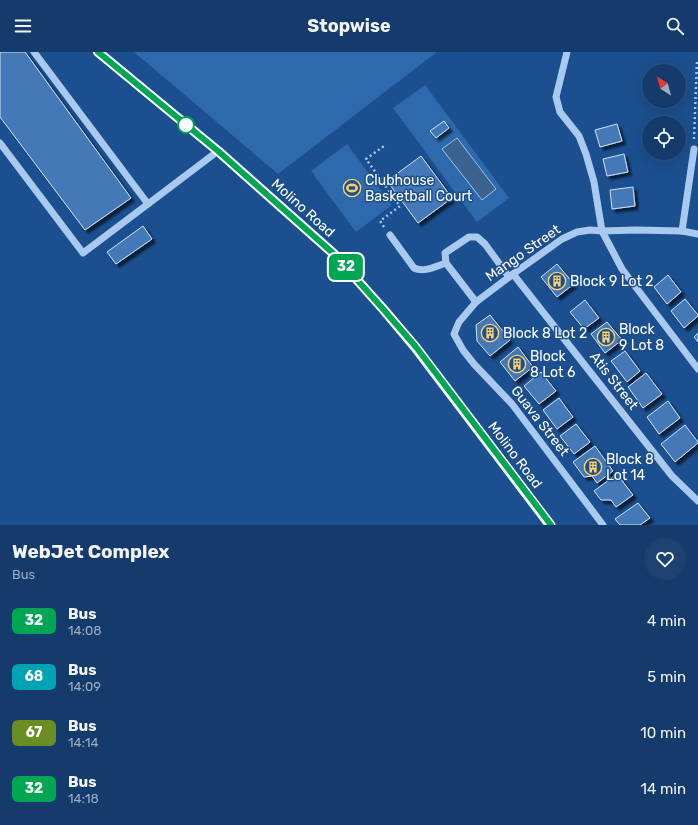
<!DOCTYPE html>
<style>
body{margin:0;font-family:Rubik,sans-serif;background:#1d4271;color:#f1f3f6;height:100vh;display:flex;flex-direction:column;font-size:15px;white-space:nowrap}
*{box-sizing:border-box;margin:0}
p{font-size:13px;color:#9dadc1}
.icon{flex:none;width:22px;height:22px;fill:none;stroke:currentColor;stroke-width:2;stroke-linecap:round;stroke-linejoin:round}
.map{position:relative;height:473px;overflow:hidden}
.sheet{display:flex;flex-direction:column;background:#143b6b;flex:1}
.sheet>*{flex:none}
.badge{padding:0 8px;border-radius:6px;font-size:14px;line-height:26px}
.needle{width:26px;rotate:323deg}
.tools{position:absolute;left:642px;top:12px;display:grid;gap:8px}
.tools a{display:grid;place-items:center;width:44px;height:44px;border-radius:50%;background:#143b6b;box-shadow:0 4px 16px #0002,0 0 0 1px #33557e;font-size:20px}
.map>.badge{position:absolute;translate:-50% -50%;box-shadow:0 0 0 2px #fff}
.round{display:grid;place-items:center;flex:none;width:42px;height:42px;border-radius:21px;background:#1d4271}
.head{display:flex;align-items:center;justify-content:space-between;height:68px;padding:0 12px}
h1{font-size:19px;font-weight:700;line-height:30px}
ul{padding:0;list-style:none}
li{display:flex;align-items:center;gap:12px;height:56px;padding:0 12px}
li div{flex:1}
li b{display:block;font-size:15px}
li em{font-style:normal}
li .badge{min-width:44px;font-weight:700;text-align:center}
header{display:flex;justify-content:space-between;align-items:center;height:52px;padding:0 12px;background:#143b6b;font-size:18px;font-weight:700}
.map>svg:first-child{display:block}
.green{fill:#2e69ad}
.water{fill:#3c6290;stroke:#9cc4f0}
.building{fill:#4478b7;stroke:#cfe3fa;filter:url(#shadow)}
.lines{fill:none;stroke-linecap:round;stroke-linejoin:round}
.path{stroke:#a9c9ee;stroke-width:2.5;stroke-dasharray:2 3;stroke-linecap:butt}
.minor{stroke:#a9c9ee;stroke-width:7}
.major{stroke:#f0f6ff;stroke-width:10}
.line-casing{stroke:#fff;stroke-width:9}
.line{stroke:#00a651;stroke-width:6}
.stop-dot{fill:#fff;stroke:#00a651;stroke-width:2}
.labels{text-anchor:middle;dominant-baseline:central;stroke-width:3;stroke-linejoin:round;paint-order:stroke}
.poi-label{font-size:14px;fill:#fff;stroke:#1b4f8f;text-anchor:start}
.street-label{font-size:14px;fill:#fff;stroke:#1b4f8f}
</style>
<header><svg class="icon" aria-label="menu" viewBox="0 0 24 24"><path d="M4 6h16M4 12h16M4 18h16"/></svg>Stopwise<svg class="icon" aria-label="search" viewBox="0 0 24 24"><circle cx="10" cy="10" r="6"/><path d="M15 15l6 6"/></svg></header>
<div class="map">
<svg width="698" height="473" viewBox="0 0 698 473">
<defs>
<filter id="shadow"><feDropShadow dx="3.5" dy="3.5" stdDeviation="1" flood-color="#0009"/></filter>
</defs>
<rect width="100%" height="100%" fill="#1b4f8f"/>
<!-- green -->
<g class="green">
<polygon points="134,0 437,0 278,122"/>
<polygon points="425,33 509,146 477,170 393,56"/>
<polygon points="347,92 392,153 356,180 311,119"/>
</g>
<!-- water -->
<polygon class="water" points="457,86 496,137 482,148 442,97"/>
<!-- building -->
<g class="building">
<polygon points="0,0 25,0 131,146 85,178 0,65"/>
<polygon points="444,69 449,76 436,86 430,79"/>
<polygon points="617,72 622,89 600,95 595,78"/>
<polygon points="624,102 628,120 607,124 603,107"/>
<polygon points="421,104 452,146 418,171 387,129"/>
<polygon points="633,135 635,154 612,157 610,138"/>
<polygon points="143,174 152,187 116,212 107,200"/>
<polygon points="557,212 574,232 557,245 541,225"/>
<polygon points="668,223 681,240 667,252 654,235"/>
<polygon points="685,247 698,263 698,264 684,276 671,259"/>
<polygon points="585,248 599,266 584,277 570,260"/>
<polygon points="490,263 510,288 490,304 477,289 476,273"/>
<polygon points="607,270 622,288 605,301 591,282"/>
<polygon points="698,281 698,290 694,285"/>
<polygon points="518,295 533,315 515,329 500,310"/>
<polygon points="625,299 640,319 627,330 611,309"/>
<polygon points="541,320 556,339 539,352 524,334"/>
<polygon points="646,321 662,342 643,356 628,335"/>
<polygon points="559,346 573,365 557,377 543,358"/>
<polygon points="668,349 680,366 659,382 647,365"/>
<polygon points="576,372 590,390 574,402 560,384"/>
<polygon points="685,373 698,390 698,391 675,410 661,392"/>
<polygon points="595,394 613,419 597,431 592,424 584,425 573,410"/>
<polygon points="617,422 633,443 616,455 611,448 601,448 594,439"/>
<polygon points="638,451 650,466 640,473 620,473 615,467"/>
</g>
<g class="lines">
<!-- path -->
<g class="path">
<polyline points="694,87 697,8"/>
<polyline points="384,175 380,169 400,154 366,107 384,94"/>
</g>
<!-- minor -->
<g class="minor">
<polyline points="34,0 148,152 218,99"/>
<polyline points="567,0 556,45 560,60 579,84 586,102 594,130 602,179 622,217 698,317"/>
<polyline points="0,91 83,201 148,152"/>
<polyline points="682,179 694,97"/>
<path d="M390,183L414,216C424,221 436,214 446,211"/>
<polyline points="513,222 672,424 698,449"/>
<polyline points="476,250 446,211 445,201 469,185 477,185 485,192 509,225"/>
<polyline points="603,473 512,352 474,312 463,298 454,282 459,270 476,250 513,222 562,187 577,180 590,178 602,179 636,178 682,179 698,182"/>
</g>
<!-- major -->
<polyline class="major" points="98,0 218,99 334,202 384,258 415,295 550,473"/>
</g>
<g class="lines">
<defs>
<polyline id="line" points="98,0 218,99 334,202 384,258 416,295 551,473"/>
</defs>
<!-- line casing -->
<use href="#line" class="line-casing"/>
<!-- line -->
<use href="#line" class="line"/>
</g>
<!-- icons -->
<defs>
<symbol id="stadium-ring" viewBox="-11 -11 22 22"><circle r="9.5" fill="#1b4f8f" stroke="#ffd166" stroke-width="1.5"/><path d="M0-5a6.5 5 0 1 0 0 10a6.5 5 0 1 0 0-10ZM-3.5-1.8h7v3.6h-7Z" fill="#ffd166"/></symbol>
<symbol id="building-ring" viewBox="-11 -11 22 22"><circle r="9.5" fill="#1b4f8f" stroke="#ffd166" stroke-width="1.5"/><path d="M-4-6H4V6H1V3H-1V6H-4ZM-2.5-4.3h1.7v1.8h-1.7ZM.8-4.3h1.7v1.8H.8ZM-2.5-1h1.7V.8h-1.7ZM.8-1h1.7V.8H.8Z" fill="#ffd166"/></symbol>
</defs>
<g fill-rule="evenodd">
<use href="#stadium-ring" x="342" y="126" width="20" height="20"/>
<use href="#building-ring" x="547" y="219" width="20" height="20"/>
<use href="#building-ring" x="480" y="271" width="20" height="20"/>
<use href="#building-ring" x="596" y="275" width="20" height="20"/>
<use href="#building-ring" x="507" y="302" width="20" height="20"/>
<use href="#building-ring" x="583" y="405" width="20" height="20"/>
</g>
<!-- markers -->
<circle class="stop-dot" cx="186" cy="73" r="8"/>
<g class="labels">
<!-- poi labels -->
<g class="poi-label">
<text x="365" y="128">Clubhouse<tspan x="365" dy="16">Basketball Court</tspan></text>
<text x="570" y="229">Block 9 Lot 2</text>
<text x="619" y="277">Block<tspan x="619" dy="16">9 Lot 8</tspan></text>
<text x="503" y="281">Block 8 Lot 2</text>
<text x="530" y="304">Block<tspan x="530" dy="16">8 Lot 6</tspan></text>
<text x="606" y="407">Block 8<tspan x="606" dy="16">Lot 14</tspan></text>
</g>
<!-- street labels -->
<g class="street-label">
<text transform="translate(303 156) rotate(42)">Molino Road</text>
<text transform="translate(523 201) rotate(-35)">Mango Street</text>
<text transform="translate(614 329) rotate(52)">Atis Street</text>
<text transform="translate(540 369) rotate(52)">Guava Street</text>
<text transform="translate(515 403) rotate(53)">Molino Road</text>
</g>
</g>
</svg>
<div class="tools">
<a><svg class="needle" viewBox="-14 -14 28 28"><path d="M0-13l5 13h-10z" fill="#e53935"/><path d="M0 13l5-13h-10z" fill="#9dadc1"/></svg></a>
<a><svg class="icon" aria-label="locate" viewBox="0 0 24 24"><circle cx="12" cy="12" r="6"/><path d="M12 2v4M12 18v4M2 12h4M18 12h4"/></svg></a>
</div>
<b class="badge" style="left:346px;top:215px;background:#00a651;color:#fff">32</b>
</div>
<section class="sheet">
<div class="head"><div><h1>WebJet Complex</h1><p>Bus</p></div><a class="round"><svg class="icon" aria-label="heart" viewBox="0 0 24 24"><path d="M12 20l-8-8c-3-5 5-10 8-4 3-6 11-1 8 4z"/></svg></a></div>
<ul>
<li><span class="badge" style="background:#00a651;color:#fff">32</span><div><b>Bus</b><p>14:08</p></div><em>4 min</em></li>
<li><span class="badge" style="background:#00a3b4;color:#fff">68</span><div><b>Bus</b><p>14:09</p></div><em>5 min</em></li>
<li><span class="badge" style="background:#6b8e23;color:#fff">67</span><div><b>Bus</b><p>14:14</p></div><em>10 min</em></li>
<li><span class="badge" style="background:#00a651;color:#fff">32</span><div><b>Bus</b><p>14:18</p></div><em>14 min</em></li>
</ul>
</section>
